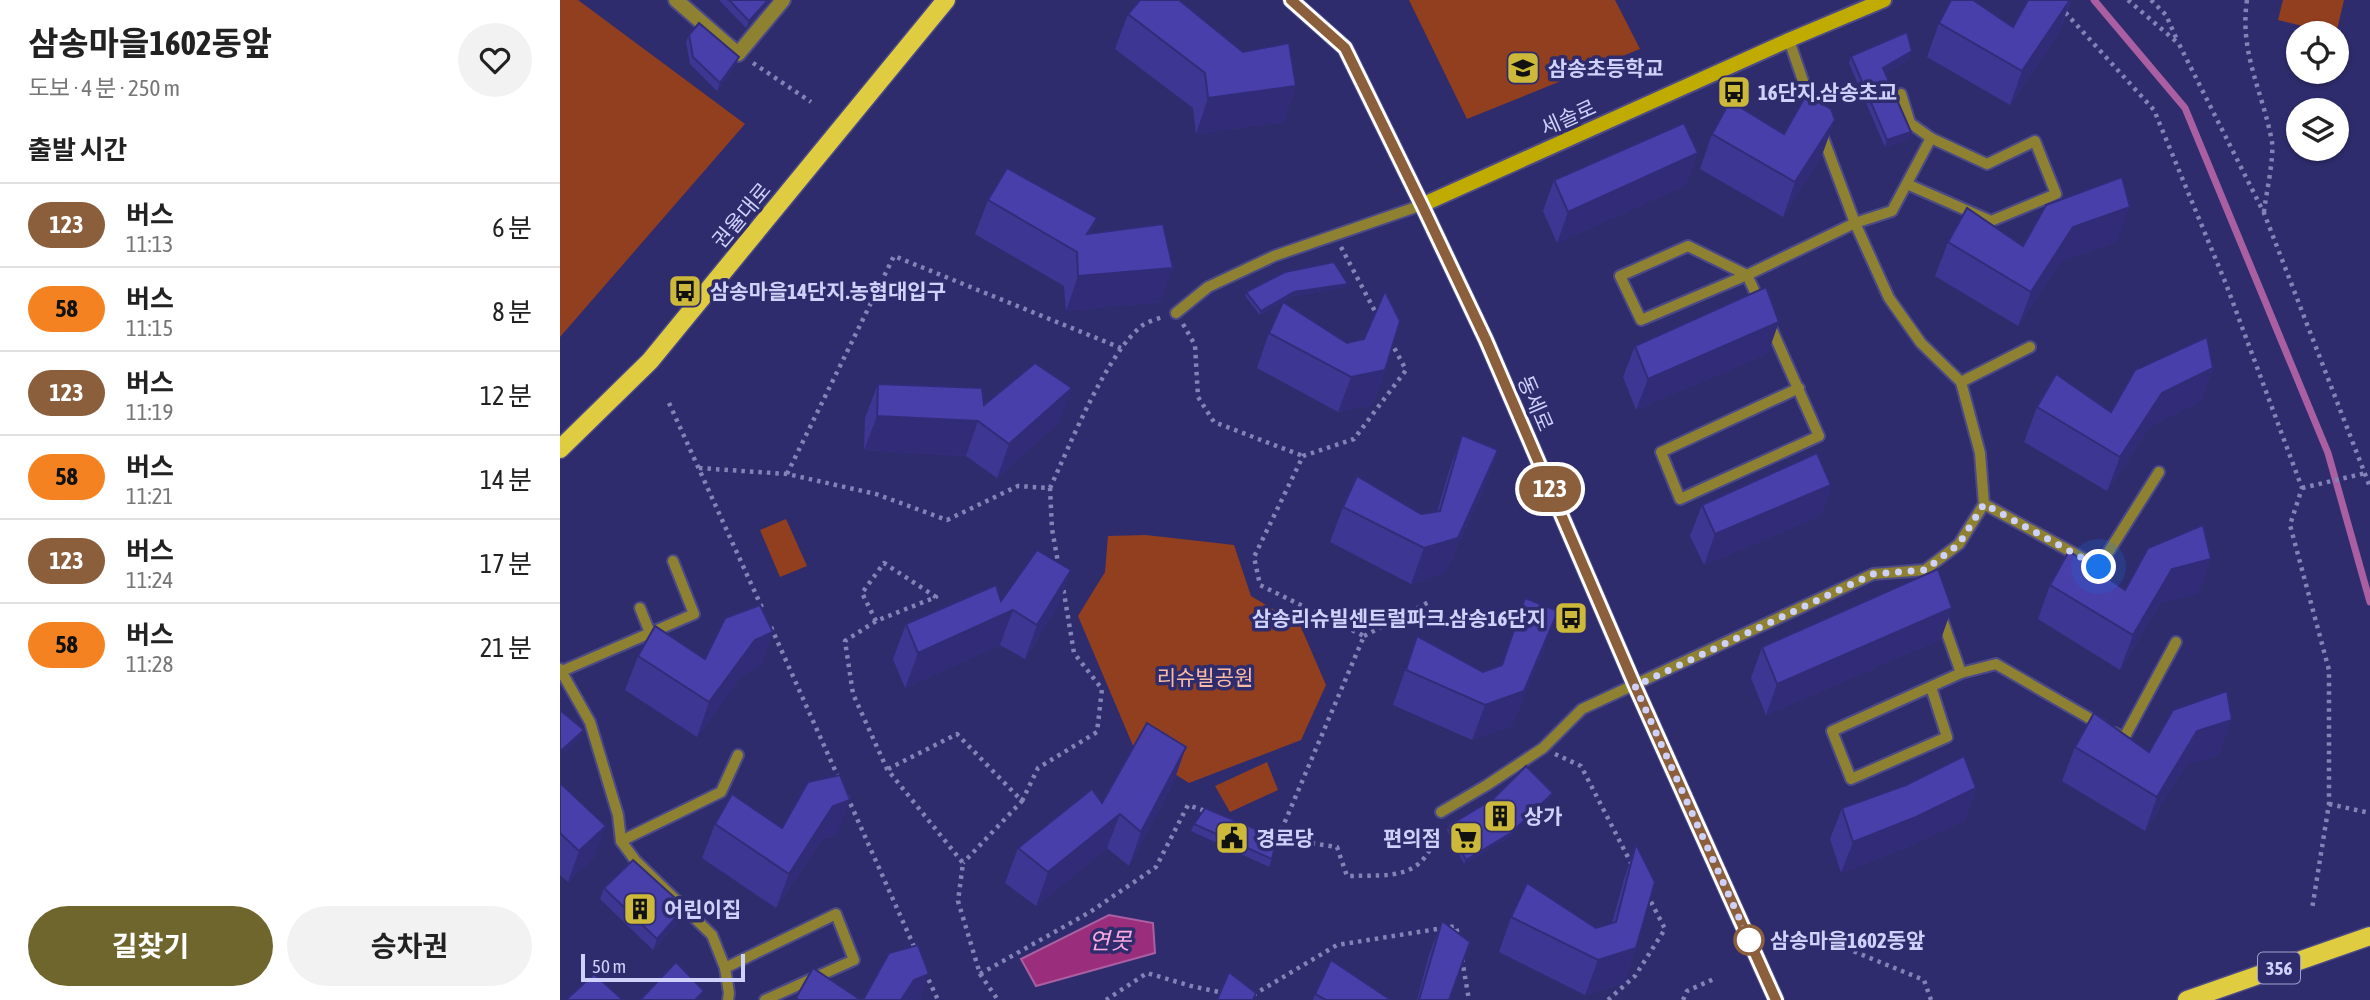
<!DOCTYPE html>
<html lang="ko">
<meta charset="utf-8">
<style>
body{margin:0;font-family:"Asap Condensed","Noto Sans KR",sans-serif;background:#f2f2f2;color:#222;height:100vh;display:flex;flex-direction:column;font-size:26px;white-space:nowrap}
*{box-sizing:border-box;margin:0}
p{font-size:23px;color:#767676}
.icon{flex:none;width:38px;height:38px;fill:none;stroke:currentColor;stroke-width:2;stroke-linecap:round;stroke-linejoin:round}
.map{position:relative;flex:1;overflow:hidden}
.panel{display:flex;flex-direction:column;background:#fff;width:560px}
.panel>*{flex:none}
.badge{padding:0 14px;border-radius:23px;font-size:24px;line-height:46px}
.tools{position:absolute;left:1726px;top:21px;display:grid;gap:14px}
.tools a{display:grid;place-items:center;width:63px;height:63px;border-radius:50%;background:#fff;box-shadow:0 2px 5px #0004;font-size:35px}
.scale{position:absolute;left:21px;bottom:18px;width:164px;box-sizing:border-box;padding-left:7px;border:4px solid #ced1f9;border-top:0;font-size:19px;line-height:24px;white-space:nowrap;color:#ced1f9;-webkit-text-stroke:5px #2f2c6d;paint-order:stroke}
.you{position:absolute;width:35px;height:35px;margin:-18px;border:5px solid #fff;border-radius:50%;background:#1a73e8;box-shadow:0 0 0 10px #1a73e833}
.map>.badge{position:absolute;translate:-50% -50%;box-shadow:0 0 0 4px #fff}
h2{padding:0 28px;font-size:26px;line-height:63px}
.round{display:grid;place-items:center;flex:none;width:74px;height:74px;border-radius:37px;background:#f2f2f2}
.summary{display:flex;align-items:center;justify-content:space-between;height:119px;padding:0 28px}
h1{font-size:33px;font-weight:700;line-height:52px}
.primary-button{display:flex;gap:14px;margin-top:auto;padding:14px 28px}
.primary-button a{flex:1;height:80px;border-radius:42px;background:#6e662c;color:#fff;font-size:28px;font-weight:700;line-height:80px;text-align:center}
.primary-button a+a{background:#f2f2f2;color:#222}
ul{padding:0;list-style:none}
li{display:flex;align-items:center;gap:21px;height:84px;padding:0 28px;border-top:2px solid #e0e0e0}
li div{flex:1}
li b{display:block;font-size:26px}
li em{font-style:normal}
li .badge{min-width:77px;font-weight:700;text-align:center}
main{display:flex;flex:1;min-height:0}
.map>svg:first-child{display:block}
.green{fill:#913f1f}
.water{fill:#9a2e7c;stroke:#aa5fa2;stroke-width:2}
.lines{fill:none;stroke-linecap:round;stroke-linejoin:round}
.stream{stroke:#aa5fa2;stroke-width:7}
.lane-casing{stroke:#4c4a86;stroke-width:14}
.street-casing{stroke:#4c4a86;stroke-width:18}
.secondary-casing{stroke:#4c4a86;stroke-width:18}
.primary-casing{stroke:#4c4a86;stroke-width:21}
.path{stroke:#8383b7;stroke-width:4.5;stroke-dasharray:3.5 5;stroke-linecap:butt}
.lane{stroke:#8e8232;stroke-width:10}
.street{stroke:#8e8232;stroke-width:14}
.secondary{stroke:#c0ac00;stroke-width:14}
.primary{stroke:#e0cc41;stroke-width:18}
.wall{fill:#3e3693}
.shaded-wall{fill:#322c78}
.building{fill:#483fab;stroke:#322c78;stroke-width:2}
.line-casing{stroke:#fff;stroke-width:16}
.line{stroke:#8b5e3c;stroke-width:10}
.walk{stroke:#ced1f9;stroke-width:7;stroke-dasharray:0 12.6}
.stop-dot{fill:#fff;stroke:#8b5e3c;stroke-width:3.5}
.labels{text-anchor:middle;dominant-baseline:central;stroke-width:7;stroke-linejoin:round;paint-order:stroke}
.shield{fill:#2f2c6d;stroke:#9ea0cf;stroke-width:2}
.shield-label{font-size:19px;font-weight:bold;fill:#ced1f9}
.poi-label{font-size:21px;font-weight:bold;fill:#ced1f9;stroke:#2f2c6d;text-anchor:start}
.street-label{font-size:21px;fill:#ced1f9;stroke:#2f2c6d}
.park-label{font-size:21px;fill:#f9bba4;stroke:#2f2c6d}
.stop-label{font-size:21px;font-weight:bold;fill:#ced1f9;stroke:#2f2c6d;text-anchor:start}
.water-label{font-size:23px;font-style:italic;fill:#fdaae0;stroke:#2f2c6d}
</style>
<main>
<section class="panel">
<div class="summary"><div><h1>삼송마을1602동앞</h1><p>도보 · 4 분 · 250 m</p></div><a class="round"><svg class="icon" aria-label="heart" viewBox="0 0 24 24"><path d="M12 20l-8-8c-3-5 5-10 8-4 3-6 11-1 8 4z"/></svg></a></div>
<h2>출발 시간</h2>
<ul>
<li><span class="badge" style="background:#8b5e3c;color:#fff">123</span><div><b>버스</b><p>11:13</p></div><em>6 분</em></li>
<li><span class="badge" style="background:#f58220;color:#111">58</span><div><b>버스</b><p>11:15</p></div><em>8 분</em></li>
<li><span class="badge" style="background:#8b5e3c;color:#fff">123</span><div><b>버스</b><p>11:19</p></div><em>12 분</em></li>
<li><span class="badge" style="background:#f58220;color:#111">58</span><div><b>버스</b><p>11:21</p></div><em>14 분</em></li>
<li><span class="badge" style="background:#8b5e3c;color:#fff">123</span><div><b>버스</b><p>11:24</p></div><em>17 분</em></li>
<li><span class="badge" style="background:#f58220;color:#111">58</span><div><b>버스</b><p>11:28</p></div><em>21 분</em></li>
</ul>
<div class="primary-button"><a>길찾기</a><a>승차권</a></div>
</section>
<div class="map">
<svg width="1810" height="1000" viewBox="0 0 1810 1000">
<rect width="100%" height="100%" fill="#2f2c6d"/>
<!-- green -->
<g class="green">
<polygon points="0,0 18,0 185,124 0,337"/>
<polygon points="849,0 1055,0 1080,49 907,119"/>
<polygon points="1723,0 1784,0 1776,34 1718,20"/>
<polygon points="226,519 247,566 220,577 200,530"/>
<polygon points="586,535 674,545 691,596 740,625 766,685 741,740 629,783 574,748 518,616 545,572 548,536"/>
<polygon points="707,762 718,790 670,812 655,786"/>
</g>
<!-- water -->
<polygon class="water" points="549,915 593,923 595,953 476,986 461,959"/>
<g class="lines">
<!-- stream -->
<polyline class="stream" points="1534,0 1625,108 1768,453 1810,602"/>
<defs>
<g id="lane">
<polyline points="1229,40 1253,110"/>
<polyline points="1341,94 1350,123 1371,138 1427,164 1475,141 1496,194 1431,221 1347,184"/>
<polyline points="1201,305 1187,275 1128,246 1060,276 1081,320 1187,275 1295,223 1332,211 1371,138"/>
<polyline points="616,313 648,287 714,256 862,205"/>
<polyline points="1209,323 1259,436 1120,499 1101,452 1239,388"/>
<polyline points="1401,382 1470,347"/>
<polyline points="1424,504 1539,567 1599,472"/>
<polyline points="80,608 90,633"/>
<polyline points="1381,616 1401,673"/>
<polyline points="0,669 30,722 58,815 61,841 75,860 152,935 165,968 169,993 168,1000"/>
<polyline points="2,671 134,614 113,561"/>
<polyline points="1371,687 1387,737 1291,779 1272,731 1401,673 1436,664 1541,725"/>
<polyline points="1555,733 1564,738 1616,642"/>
<polyline points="881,812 927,785 983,748 1022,709 1313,574 1365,570 1399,544 1424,504 1420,453 1401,382 1361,343 1329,298 1295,223 1261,132"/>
<polyline points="61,841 161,792 178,755"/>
<polyline points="165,968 276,914 294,960 205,1000"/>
</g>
<polyline id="street" points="116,0 178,54 223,0"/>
<g id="secondary">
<polyline points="731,0 785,48 862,205 926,340 1075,686 1216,1000"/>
<polyline points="862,205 1229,40 1324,0"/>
</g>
<g id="primary">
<polyline points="0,449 90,361 386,0"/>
<polyline points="1627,1000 1810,936"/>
</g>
</defs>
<!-- lane casing -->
<use href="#lane" class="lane-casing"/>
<!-- street casing -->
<use href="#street" class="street-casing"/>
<!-- secondary casing -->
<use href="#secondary" class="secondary-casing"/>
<!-- primary casing -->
<use href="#primary" class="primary-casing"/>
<!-- path -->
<g class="path">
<polyline points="1494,0 1594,110 1666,284 1742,488 1730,525 1769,670 1769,804 1752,909"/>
<polyline points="1568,0 1619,44 1704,213 1810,487"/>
<polyline points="1591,0 1606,15 1617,40"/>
<path d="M1687,0C1679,53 1703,92 1712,142C1714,159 1706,194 1704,212"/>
<polyline points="193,63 251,102"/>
<polyline points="781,247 818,317"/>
<polyline points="623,324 635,345 638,397 654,422 743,456"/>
<polyline points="109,403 203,610"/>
<polyline points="139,468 227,474 316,494 387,520 458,486 490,488 492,529 499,568"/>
<polyline points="227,474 334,256 561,348"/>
<path d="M490,488C510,445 547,352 583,325C589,321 597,319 603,317"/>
<polyline points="1742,488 1806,473"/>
<polyline points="316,621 302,593 324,563 376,597 316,621 285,641 293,694 327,769 403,863 398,901 420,974 438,1000"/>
<polyline points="211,627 279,779"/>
<polyline points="804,636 869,602"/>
<polyline points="995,754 1021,766 1073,867"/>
<polyline points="328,769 397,734 462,801 403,863"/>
<polyline points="287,796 356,951"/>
<polyline points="462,801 478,768 537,732 542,689 514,653 503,587"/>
<polyline points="1769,804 1810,813"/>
<polyline points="718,838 804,636 700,585 694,557 743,456 794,439 846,370 830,340"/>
<path d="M718,838L777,847L787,876C833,875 866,881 878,826"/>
<polyline points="1238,945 1261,938 1364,980 1371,1000"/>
<polyline points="902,959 909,1000"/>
<polyline points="365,972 378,1000"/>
<polyline points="420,974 530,912 596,867 628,805 648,812"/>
<polyline points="693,995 777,945 896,926 898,936"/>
<polyline points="546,1000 587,973 631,986 664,993"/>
<polyline points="1048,1000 1075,976 1105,929 1088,896"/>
<polyline points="1123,1000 1127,991 1156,978"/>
</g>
<!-- lane -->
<use href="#lane" class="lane"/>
<!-- street -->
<use href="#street" class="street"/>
<!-- secondary -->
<use href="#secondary" class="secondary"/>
<!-- primary -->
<use href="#primary" class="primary"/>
</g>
<!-- wall -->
<g class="wall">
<polygon points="159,0 212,0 186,28"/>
<polygon points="1468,0 1511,0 1499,32 1450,105 1367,57 1379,23 1453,27"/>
<polygon points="568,14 683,52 736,86 723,122 636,134 633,108 555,49"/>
<polygon points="129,35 179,57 176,64 157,91 130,64 126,42"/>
<polygon points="1352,51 1349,59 1325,73 1351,132 1349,139 1325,147 1289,63 1291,56"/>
<polygon points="1152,134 1224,134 1262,155 1223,217 1140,169"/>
<polygon points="994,180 1126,185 997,243 983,211"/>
<polygon points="428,200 531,233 600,302 506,311 504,286 415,234"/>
<polygon points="1557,241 1500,262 1458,326 1375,276 1388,242 1463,246"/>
<polygon points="788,284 786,287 733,296 700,315 685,296 686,292"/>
<polygon points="709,333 825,370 812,405 778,412 697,368"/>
<polygon points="1075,346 1208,353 1076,410 1063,377"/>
<polygon points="1653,368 1640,402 1589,427 1547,491 1464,442 1477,407 1551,412"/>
<polygon points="318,384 424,405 499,422 437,478 406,456 304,450 305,418"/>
<polygon points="902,435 938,450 925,485 885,573 851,584 770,542 783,507 861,514 877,512 889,471"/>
<polygon points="1271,485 1260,516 1144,565 1130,536 1142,505"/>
<polygon points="1490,585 1565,590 1639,593 1600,603 1560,670 1478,619"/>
<polygon points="965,598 985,646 951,726 912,740 833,705 857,636 923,672 941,666"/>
<polygon points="441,601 499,604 465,659 440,645 345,688 333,659 346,624"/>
<polygon points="213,632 200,666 182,675 137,737 65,690 78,656 145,659"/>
<polygon points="1381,639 1206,715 1191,678 1202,647"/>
<polygon points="1515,747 1589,752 1659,755 1625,765 1585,831 1502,781"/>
<polygon points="614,781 569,866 547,848 476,906 445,883 458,848 542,803"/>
<polygon points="0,783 34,857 8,882 0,875"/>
<polygon points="1416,788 1405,820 1345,848 1281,873 1270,839 1282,808"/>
<polygon points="991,797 949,837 904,864 887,830 888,826"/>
<polygon points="155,824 222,828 277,835 261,840 216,908 142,858"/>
<polygon points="634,824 712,859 709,867 631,831"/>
<polygon points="1076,844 1076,948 1064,983 1025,995 939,952 951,917 1036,928 1052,923 1064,879"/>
<polygon points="44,888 121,918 93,950 40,899"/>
<polygon points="882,921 889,1000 857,1000 869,955"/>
<polygon points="755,994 831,1000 753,1000"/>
</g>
<!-- shaded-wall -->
<g class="shaded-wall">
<polygon points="208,0 212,0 186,28 189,21"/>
<polygon points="1510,0 1499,32 1450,105 1462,71"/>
<polygon points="1352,51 1349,59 1320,76 1323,68"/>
<polygon points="179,57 176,64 157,91 160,83"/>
<polygon points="736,86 723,122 636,134 648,98"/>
<polygon points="1275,120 1262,155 1223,217 1235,182"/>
<polygon points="1351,132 1349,139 1325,147 1327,140"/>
<polygon points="1138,153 1126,185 997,243 1008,212"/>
<polygon points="1570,207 1557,241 1500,262 1458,326 1471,292 1513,227"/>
<polygon points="537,218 524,253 527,234"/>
<polygon points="613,268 600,302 506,311 518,276"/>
<polygon points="788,284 786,287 733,296 700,315 701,311 734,292"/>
<polygon points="1219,322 1208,353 1076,410 1088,379"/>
<polygon points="1653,368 1640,402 1589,427 1547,491 1560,457 1602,393"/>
<polygon points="825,370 812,405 778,412 791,377"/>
<polygon points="512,388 499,422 437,478 449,444"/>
<polygon points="317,416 418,421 406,456 304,450"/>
<polygon points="938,450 925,485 885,573 851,584 864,548"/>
<polygon points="1271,485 1260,516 1144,565 1155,534"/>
<polygon points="1651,559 1639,593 1600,603 1560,670 1573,635 1612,569"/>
<polygon points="511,570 499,604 465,659 477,625"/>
<polygon points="1392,608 1381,639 1206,715 1217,684"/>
<polygon points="453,610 440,645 345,688 358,653"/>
<polygon points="998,611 985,646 951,726 912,740 925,705"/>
<polygon points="213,632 200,666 182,675 137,737 149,702 195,640"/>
<polygon points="1672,720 1659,755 1625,765 1585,831 1597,797 1637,731"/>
<polygon points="24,730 21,738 0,757 2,750"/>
<polygon points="626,747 614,781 569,866 581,832"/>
<polygon points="1416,788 1405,820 1345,848 1281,873 1293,842"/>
<polygon points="993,793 991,797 949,837 904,864 906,860"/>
<polygon points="290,800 277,835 261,840 216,908 229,874 273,806"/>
<polygon points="560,814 547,848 476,906 488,872"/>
<polygon points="46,826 34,857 8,882 19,851"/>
<polygon points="125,907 121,918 93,950 97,939"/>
<polygon points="1076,948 1064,983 1025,995 1038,960"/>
<polygon points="369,974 360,1000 341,1000 354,980"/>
<polygon points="144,991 140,1000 135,1000"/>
</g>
<!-- building -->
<g class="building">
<polygon points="169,0 208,0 189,21"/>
<polygon points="580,0 619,0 683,52 729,43 736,86 648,98 645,73 568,14"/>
<polygon points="1391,0 1413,0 1453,27 1468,0 1510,0 1462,71 1379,23"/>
<polygon points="139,23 179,57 160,83 133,57 129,35"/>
<polygon points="1347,32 1352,51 1323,68 1351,132 1327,140 1291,56"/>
<polygon points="1246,95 1271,109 1275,120 1235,182 1152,134 1170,101 1224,134"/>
<polygon points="1124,123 1138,153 1008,212 994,180"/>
<polygon points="447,168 537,218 527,234 603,224 613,268 518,276 517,252 428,200"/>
<polygon points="1562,177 1570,207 1513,227 1471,292 1388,242 1407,208 1463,246 1486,205"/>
<polygon points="774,262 788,284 734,292 701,311 686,292 725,272"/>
<polygon points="1206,287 1219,322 1088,379 1075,346"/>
<polygon points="825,291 840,321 825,370 791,377 709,333 723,302 787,343 804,339"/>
<polygon points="1647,337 1653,368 1602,393 1560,457 1477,407 1496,374 1551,412 1575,370"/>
<polygon points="475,363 512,388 449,444 418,421 317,416 318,384 422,388 424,405"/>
<polygon points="902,435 938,450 898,538 864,548 783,507 797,476 861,514 880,511"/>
<polygon points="1257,453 1271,485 1155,534 1142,505"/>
<polygon points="1643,525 1651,559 1612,569 1573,635 1490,585 1509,551 1565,590 1588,548"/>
<polygon points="477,550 511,570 477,625 453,610 358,653 346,624 436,585 441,601"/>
<polygon points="1378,569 1392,608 1217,684 1202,647"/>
<polygon points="965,598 998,611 964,691 925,705 846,670 857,636 923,672 942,665"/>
<polygon points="200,605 213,632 195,640 149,702 78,656 95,626 145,659 165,618"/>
<polygon points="1667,691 1672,720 1637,731 1597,797 1515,747 1534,713 1589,752 1613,710"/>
<polygon points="0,710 24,730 2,750 0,749"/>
<polygon points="587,723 626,747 581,832 560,814 488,872 458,848 532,789 542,803"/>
<polygon points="1404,756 1416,788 1356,817 1293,842 1282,808 1346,785"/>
<polygon points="966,766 993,793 951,833 906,860 888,826 933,799"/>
<polygon points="280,775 290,800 273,806 229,874 155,824 172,794 222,828 248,782"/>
<polygon points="0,783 46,826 19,851 0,833"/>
<polygon points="645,808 717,838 712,859 634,824"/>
<polygon points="1076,844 1095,882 1076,948 1038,960 951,917 967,883 1036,928 1056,922"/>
<polygon points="73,860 125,907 97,939 44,888"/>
<polygon points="882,921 910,942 889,1000 858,1000 859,1000"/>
<polygon points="358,945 369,974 354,980 341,1000 303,1000 329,953"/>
<polygon points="771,960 831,1000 766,1000 755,994"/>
<polygon points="116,962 144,991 135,1000 80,1000"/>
<polygon points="253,968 301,1000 239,1000 236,998"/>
<polygon points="669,972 696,993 693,1000 657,1000"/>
<polygon points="34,974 63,1000 6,1000"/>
</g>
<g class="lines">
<defs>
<polyline id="line" points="731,0 785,48 862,205 926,340 1075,686 1216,1000"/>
</defs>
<!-- line casing -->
<use href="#line" class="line-casing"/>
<!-- line -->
<use href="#line" class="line"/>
<!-- walk -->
<polyline class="walk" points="1189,940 1075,686 1313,574 1365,570 1399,544 1424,504 1539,567"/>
</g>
<!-- icons -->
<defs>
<symbol id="school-square" viewBox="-11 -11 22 22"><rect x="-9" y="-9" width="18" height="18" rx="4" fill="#ccb939" stroke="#2f2c6d"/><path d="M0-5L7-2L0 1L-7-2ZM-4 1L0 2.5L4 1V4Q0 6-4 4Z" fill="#111"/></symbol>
<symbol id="bus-square" viewBox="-11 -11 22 22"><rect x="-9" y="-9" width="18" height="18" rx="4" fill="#ccb939" stroke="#2f2c6d"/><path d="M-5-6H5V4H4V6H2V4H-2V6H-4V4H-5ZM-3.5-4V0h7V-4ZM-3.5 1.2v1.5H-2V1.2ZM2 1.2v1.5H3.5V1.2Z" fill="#111"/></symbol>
<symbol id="building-square" viewBox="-11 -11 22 22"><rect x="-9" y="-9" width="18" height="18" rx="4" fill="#ccb939" stroke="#2f2c6d"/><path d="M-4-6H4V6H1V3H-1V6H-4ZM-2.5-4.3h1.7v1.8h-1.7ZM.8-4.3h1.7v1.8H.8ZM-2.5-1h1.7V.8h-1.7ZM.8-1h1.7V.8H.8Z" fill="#111"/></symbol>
<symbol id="civic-square" viewBox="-11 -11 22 22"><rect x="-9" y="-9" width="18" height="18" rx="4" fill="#ccb939" stroke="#2f2c6d"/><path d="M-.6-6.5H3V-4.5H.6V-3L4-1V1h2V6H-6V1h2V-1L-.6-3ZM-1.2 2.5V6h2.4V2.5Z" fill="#111"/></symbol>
<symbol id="supermarket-square" viewBox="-11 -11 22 22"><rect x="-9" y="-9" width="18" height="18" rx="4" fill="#ccb939" stroke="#2f2c6d"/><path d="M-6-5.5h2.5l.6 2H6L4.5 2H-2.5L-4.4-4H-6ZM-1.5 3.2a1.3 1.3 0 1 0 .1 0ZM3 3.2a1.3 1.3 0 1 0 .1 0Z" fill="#111"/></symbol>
</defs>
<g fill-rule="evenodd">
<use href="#school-square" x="944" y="49" width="38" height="38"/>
<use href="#bus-square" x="1155" y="73" width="38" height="38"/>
<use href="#bus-square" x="106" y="272" width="38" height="38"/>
<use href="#bus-square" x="992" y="599" width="38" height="38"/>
<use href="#building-square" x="921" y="797" width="38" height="38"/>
<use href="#civic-square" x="653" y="819" width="38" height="38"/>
<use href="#supermarket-square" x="887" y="819" width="38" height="38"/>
<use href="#building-square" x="61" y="890" width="38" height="38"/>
</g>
<!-- markers -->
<circle class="stop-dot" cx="1189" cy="940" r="14"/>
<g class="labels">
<!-- shield labels -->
<rect class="shield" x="1698" y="952.5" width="42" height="31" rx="5"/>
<g class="shield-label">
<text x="1719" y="968">356</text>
</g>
<!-- poi labels -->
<g class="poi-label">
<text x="988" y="68">삼송초등학교</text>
<text x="1198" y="92">16단지.삼송초교</text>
<text x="150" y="291">삼송마을14단지.농협대입구</text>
<text x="986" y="618" text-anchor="end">삼송리슈빌센트럴파크.삼송16단지</text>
<text x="964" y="816">상가</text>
<text x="696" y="838">경로당</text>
<text x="881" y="838" text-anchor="end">편의점</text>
<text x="104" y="909">어린이집</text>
</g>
<!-- street labels -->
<g class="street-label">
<text transform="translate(1008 117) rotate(-24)">세솔로</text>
<text transform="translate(181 215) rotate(-50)">권율대로</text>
<text transform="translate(976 403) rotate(67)">동세로</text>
</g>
<!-- park labels -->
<g class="park-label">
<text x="645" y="677">리슈빌공원</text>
</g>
<!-- stop labels -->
<g class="stop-label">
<text x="1210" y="940">삼송마을1602동앞</text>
</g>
<!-- water labels -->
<g class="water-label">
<text x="550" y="941">연못</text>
</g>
</g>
</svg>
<div class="tools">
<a><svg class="icon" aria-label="locate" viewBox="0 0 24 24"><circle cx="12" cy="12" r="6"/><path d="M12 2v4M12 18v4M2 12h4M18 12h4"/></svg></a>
<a><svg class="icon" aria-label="layers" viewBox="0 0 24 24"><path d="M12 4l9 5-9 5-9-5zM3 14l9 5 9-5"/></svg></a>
</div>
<div class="scale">50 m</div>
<div class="you" style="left:1539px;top:567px"></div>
<b class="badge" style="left:990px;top:489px;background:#8b5e3c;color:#fff">123</b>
</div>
</main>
